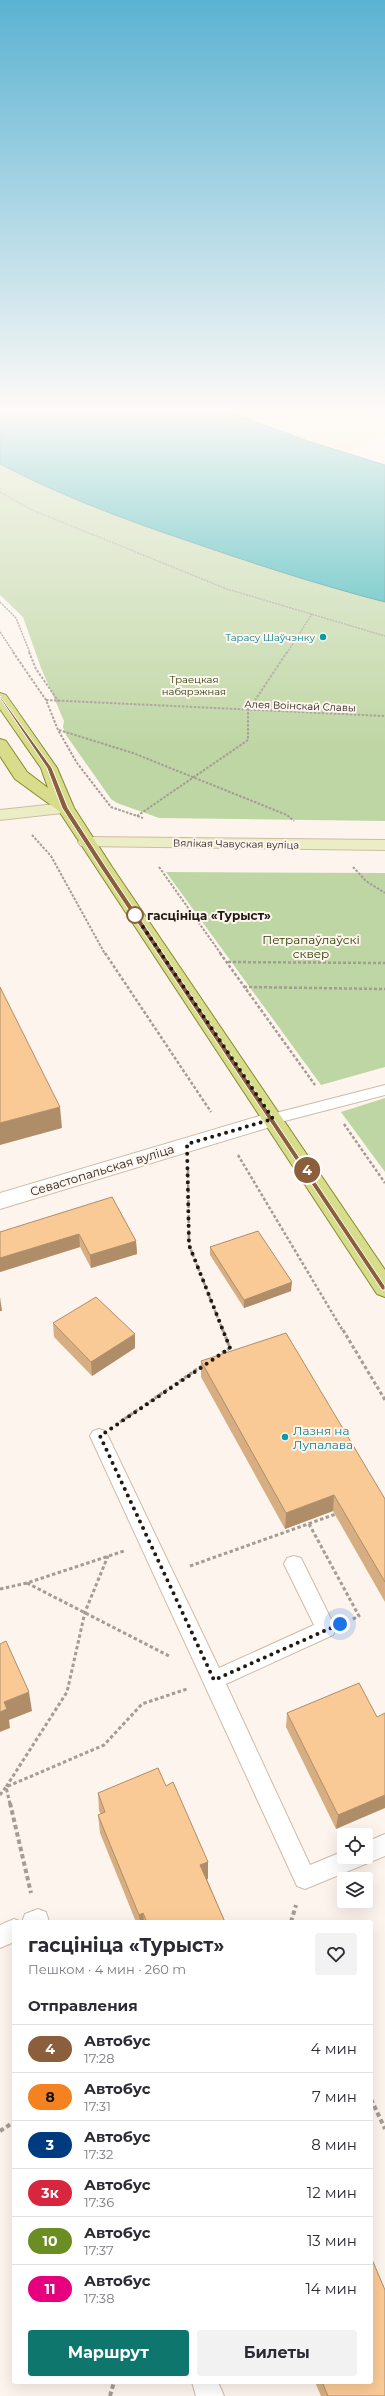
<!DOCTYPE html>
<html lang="ru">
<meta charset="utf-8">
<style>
body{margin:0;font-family:Montserrat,sans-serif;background:#f2f2f3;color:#2b2b33;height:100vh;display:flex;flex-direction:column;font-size:15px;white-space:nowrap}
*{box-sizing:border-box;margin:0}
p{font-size:13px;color:#7c7c81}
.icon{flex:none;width:22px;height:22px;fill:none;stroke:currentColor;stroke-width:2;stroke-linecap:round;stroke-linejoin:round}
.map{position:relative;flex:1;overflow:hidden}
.details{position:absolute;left:12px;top:1920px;width:361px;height:464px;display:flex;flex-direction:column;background:#fff;border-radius:4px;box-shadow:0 4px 16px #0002}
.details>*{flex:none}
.badge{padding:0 8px;border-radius:13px;font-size:14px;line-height:26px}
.buttons{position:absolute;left:337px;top:1828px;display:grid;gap:8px}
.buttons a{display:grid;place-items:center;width:36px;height:36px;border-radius:4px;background:#fff;box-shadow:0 4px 16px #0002;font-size:20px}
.you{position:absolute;width:20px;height:20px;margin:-10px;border:3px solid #fff;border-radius:50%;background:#1a73e8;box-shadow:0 0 0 6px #1a73e833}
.map>.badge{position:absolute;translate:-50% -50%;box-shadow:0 0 0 2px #fff}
h2{padding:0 16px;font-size:15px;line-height:36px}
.round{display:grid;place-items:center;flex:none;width:42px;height:42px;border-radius:4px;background:#f2f2f3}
.head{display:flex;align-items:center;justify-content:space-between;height:68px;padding:0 16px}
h1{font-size:19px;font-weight:700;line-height:30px}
.action{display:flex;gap:8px;margin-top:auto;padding:8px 16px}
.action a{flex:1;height:46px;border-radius:4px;background:#0f766e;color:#fff;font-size:16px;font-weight:700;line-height:46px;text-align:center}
.action a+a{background:#f2f2f3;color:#2b2b33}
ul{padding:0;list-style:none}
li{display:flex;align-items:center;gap:12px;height:48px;padding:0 16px;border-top:1px solid #e1e1e2}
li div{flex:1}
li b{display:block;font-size:15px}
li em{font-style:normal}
li .badge{min-width:44px;font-weight:700;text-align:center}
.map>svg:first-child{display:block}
.green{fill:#bed6a3}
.sand{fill:#f7edc8}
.water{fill:#28aeb1;stroke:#268282}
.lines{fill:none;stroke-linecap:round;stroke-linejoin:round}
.service-casing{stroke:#cebba7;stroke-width:2}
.minor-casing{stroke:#cebba7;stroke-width:2}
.secondary-casing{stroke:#cebba7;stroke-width:2}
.primary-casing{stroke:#868a2e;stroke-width:2}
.path-far4{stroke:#a49c95;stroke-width:1.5;stroke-dasharray:2 1;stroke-linecap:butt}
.path-far3{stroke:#a49c95;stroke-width:2;stroke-dasharray:2.5 1.5;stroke-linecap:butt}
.path-far2{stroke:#a49c95;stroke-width:2.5;stroke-dasharray:3 2;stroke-linecap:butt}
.path-far1{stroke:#a49c95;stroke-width:3;stroke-dasharray:3.5 2.5;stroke-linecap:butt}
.path{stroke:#a49c95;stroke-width:4;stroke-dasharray:4.5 3;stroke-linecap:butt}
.service{fill:#fff;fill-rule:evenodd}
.minor{fill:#fff;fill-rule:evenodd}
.secondary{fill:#ebeec4;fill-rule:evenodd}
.primary{fill:#d7dd8a;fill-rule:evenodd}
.wall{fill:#d7ae81}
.shaded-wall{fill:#af8d69}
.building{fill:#faca96;stroke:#af8d69}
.line{fill:#8b5e3c;stroke:#fff}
.walk{stroke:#211a13;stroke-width:4;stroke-dasharray:0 7.2}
.culture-dot{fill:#0f9aa8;stroke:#fdf5ed;stroke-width:1.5}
.stop-dot{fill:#fff;stroke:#8b5e3c;stroke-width:2}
.labels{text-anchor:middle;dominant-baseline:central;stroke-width:4;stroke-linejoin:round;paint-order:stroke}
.far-culture-label{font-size:10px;fill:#0d838f;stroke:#fdf5ed;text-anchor:end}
.far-park-label{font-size:10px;fill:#293d04;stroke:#fdf5ed}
.far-street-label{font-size:10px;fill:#211a13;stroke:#fdf5ed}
.stop-label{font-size:12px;font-weight:bold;fill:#211a13;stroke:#fdf5ed;text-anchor:start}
.park-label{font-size:12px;fill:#293d04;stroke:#fdf5ed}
.street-label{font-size:12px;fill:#211a13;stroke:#fdf5ed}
.culture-label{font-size:12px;fill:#0d838f;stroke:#fdf5ed;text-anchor:start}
</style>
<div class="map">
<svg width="385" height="2396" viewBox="0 0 385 2396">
<rect width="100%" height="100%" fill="#fdf5ed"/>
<!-- green -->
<g class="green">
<path d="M0,464C59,495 122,518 185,540C251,563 317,584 385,602V821L159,818L117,803L111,799L66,735L63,727L64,721L41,668L23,617L0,595Z"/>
<polygon points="166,872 385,873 385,1067 321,1085"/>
<polygon points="385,1098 385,1172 341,1112"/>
</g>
<!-- sand -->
<polygon class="sand" points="229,412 359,412 385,422 385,436 346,454"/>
<!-- water -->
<path class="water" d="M0,412H229L308,441L385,465V602C319,585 255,564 191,542C126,520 61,496 0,464Z"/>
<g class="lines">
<defs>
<g id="service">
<polygon points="385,1085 385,1095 273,1124 268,1123 265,1119 268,1115"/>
<polygon points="99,1429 105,1431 108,1436 219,1668 314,1625 284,1564 287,1558 294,1556 301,1558 336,1629 333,1635 226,1684 310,1865 344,1851 344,1857 366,1857 366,1842 385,1834 385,1856 305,1889 297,1886 90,1436 93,1431"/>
<polygon points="38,1909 46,1912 49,1922 14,1922 14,1942 0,1948 0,1925 14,1919 22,1922 25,1914"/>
<polygon points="192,2382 218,2382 224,2396 196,2396"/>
</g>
<polygon id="minor" points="273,1112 280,1114 283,1119 280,1124 0,1209 0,1193"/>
<g id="secondary">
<polygon points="65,803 71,804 74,808 71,812 0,820 0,810"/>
<polygon points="87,837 385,840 385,850 81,846 78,842 81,838"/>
</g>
<polygon id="primary" points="0,693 6,695 57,768 74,808 112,867 385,1270 385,1297 377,1294 59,811 15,779 0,756 0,739 6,741 27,772 48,788 41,768 0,709"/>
</defs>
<!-- service casing -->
<use href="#service" class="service-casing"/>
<!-- minor casing -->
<use href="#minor" class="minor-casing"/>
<!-- secondary casing -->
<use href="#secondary" class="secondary-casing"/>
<!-- primary casing -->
<use href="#primary" class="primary-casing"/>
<!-- path-far4 -->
<g class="path-far4">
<polyline points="0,492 32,510 227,589 385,636"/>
<polyline points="0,602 16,618 30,653"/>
<polyline points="0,632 14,653"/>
<polyline points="287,653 312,614"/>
</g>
<!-- path-far3 -->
<g class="path-far3">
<polyline points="13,652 46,700 58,730 77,763 111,807 143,818"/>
<polyline points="29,652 36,669 59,702"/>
<polyline points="46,700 385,716"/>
<polyline points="59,730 133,753 287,815 294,821"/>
<polyline points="137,816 248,740 248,711 287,652"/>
<polyline points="32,835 51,856 105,954"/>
<polyline points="159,867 221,954"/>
<polyline points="353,867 366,881 385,893"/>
</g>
<!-- path-far2 -->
<g class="path-far2">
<polyline points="105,953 211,1112"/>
<polyline points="220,953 315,1085"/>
<polyline points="228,962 385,963"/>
<polyline points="244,987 385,989"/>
<polyline points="344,1124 385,1183"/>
<polyline points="238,1155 343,1331"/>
<polyline points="188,1170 189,1245 223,1331"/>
</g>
<!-- path-far1 -->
<g class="path-far1">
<polyline points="343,1330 385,1400"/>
<polyline points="217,1356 230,1348 223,1330"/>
<polyline points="120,1422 203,1365"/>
<polyline points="309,1524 359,1616 351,1620"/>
<polyline points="190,1566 336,1514"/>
<polyline points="27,1583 171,1657"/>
<polyline points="0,1589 27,1583 124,1551"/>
<polyline points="0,1795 6,1787 104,1745 142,1704 187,1689"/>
<polyline points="10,1804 6,1787 67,1692 85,1612 108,1556"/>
</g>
<!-- path -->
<g class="path">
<polyline points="10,1803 31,1893"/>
<polyline points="291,1922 296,1905"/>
<polyline points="371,2099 385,2129"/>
<polyline points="0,2131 14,2122"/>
<polyline points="110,2396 114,2382"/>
</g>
<!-- service -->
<use href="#service" class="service"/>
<!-- minor -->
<use href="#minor" class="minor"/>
<!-- secondary -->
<use href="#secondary" class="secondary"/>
<!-- primary -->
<use href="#primary" class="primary"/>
</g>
<!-- wall -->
<g class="wall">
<polygon points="112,1197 136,1241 137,1254 91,1268 80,1247 0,1272"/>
<polygon points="210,1247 291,1291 244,1308 210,1255"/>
<polygon points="53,1323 135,1348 92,1376 54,1337"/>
<polygon points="201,1361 385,1499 385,1602 333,1511 285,1529 201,1377"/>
<polygon points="287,1713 377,1717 336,1829 286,1727"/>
<polygon points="166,1786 208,1862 208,1879 207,1879 225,1922 136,1922 100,1833 98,1815 101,1814 99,1811 98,1793"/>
<polygon points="315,2382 371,2382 385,2396 321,2396"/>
</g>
<!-- shaded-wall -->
<g class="shaded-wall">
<polygon points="60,1107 62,1128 0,1145 0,1123"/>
<polygon points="79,1234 80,1247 0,1272 0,1258"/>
<polygon points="136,1241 137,1254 91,1268 90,1255"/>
<polygon points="292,1282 291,1291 244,1308 244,1300"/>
<polygon points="0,1297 2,1311 0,1311"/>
<polygon points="135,1334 135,1348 92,1376 91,1362"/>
<polygon points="334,1495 333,1511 285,1529 286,1513"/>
<polygon points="29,1692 32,1711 9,1720 10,1728 0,1732 0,1712 4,1702"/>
<polygon points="385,1795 385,1808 336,1829 338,1815"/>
<polygon points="208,1862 208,1879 200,1882 200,1865"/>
<polygon points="143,1913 144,1922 140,1922 139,1915"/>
</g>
<!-- building -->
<g class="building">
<polygon points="0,987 60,1107 0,1123"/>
<polygon points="112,1197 136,1241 90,1255 79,1234 0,1258 0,1232"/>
<polygon points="258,1231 292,1282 244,1300 210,1247"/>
<polygon points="96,1297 135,1334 91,1362 53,1323"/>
<polygon points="286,1333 385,1499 385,1582 334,1495 286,1513 201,1361"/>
<polygon points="6,1641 29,1692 4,1702 7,1709 0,1712 0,1644"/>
<polygon points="359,1683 377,1717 385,1713 385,1795 338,1815 287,1713"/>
<polygon points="158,1768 166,1786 173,1782 208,1862 200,1865 225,1922 147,1922 143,1913 139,1915 98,1815 105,1812 98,1793"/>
<polygon points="371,2257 385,2290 385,2396 328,2396 322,2382 371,2382"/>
</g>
<!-- sky -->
<linearGradient id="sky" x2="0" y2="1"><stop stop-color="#5bb2d2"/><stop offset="0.55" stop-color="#fefaf7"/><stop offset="1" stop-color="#fefaf7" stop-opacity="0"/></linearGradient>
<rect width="385" height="748" fill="url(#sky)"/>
<!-- line -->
<polygon class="line" points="0,696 52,768 68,808 106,867 385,1286 385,1290 382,1290 100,867 62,808 47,768 0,698"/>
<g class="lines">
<!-- walk -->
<polyline class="walk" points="135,915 273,1119 187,1144 189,1245 230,1348 100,1436 214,1680 340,1624"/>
</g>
<!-- markers -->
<g class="culture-dot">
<circle cx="323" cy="637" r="4"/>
<circle cx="285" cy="1437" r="4"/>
</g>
<circle class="stop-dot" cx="135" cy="915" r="8"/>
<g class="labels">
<!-- far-culture labels -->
<g class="far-culture-label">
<text x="315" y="637">Тарасу Шаўчэнку</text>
</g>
<!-- far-park labels -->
<g class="far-park-label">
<text x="194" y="679">Траецкая<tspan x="194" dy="12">набярэжная</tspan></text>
</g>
<!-- far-street labels -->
<g class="far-street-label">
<text transform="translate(300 706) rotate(2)">Алея Воінскай Славы</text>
<text transform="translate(236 844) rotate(1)">Вялікая Чавуская вуліца</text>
</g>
<!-- stop labels -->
<g class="stop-label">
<text x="147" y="915">гасцініца «Турыст»</text>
</g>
<!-- park labels -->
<g class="park-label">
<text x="311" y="939">Петрапаўлаўскі<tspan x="311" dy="14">сквер</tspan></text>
</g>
<!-- street labels -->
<g class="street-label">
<text transform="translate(102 1170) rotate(-17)">Севастопальская вуліца</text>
</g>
<!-- culture labels -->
<g class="culture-label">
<text x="293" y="1430">Лазня на<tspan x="293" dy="14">Лупалава</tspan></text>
</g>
</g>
</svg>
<div class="buttons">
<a><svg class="icon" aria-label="locate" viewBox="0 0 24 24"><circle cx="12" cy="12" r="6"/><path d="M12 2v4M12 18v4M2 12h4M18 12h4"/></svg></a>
<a><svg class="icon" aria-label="layers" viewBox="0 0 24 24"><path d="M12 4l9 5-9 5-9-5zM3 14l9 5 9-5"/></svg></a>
</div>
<div class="you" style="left:340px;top:1624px"></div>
<b class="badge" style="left:307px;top:1170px;background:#8b5e3c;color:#fff">4</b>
<section class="details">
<div class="head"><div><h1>гасцініца «Турыст»</h1><p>Пешком · 4 мин · 260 m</p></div><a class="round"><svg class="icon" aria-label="heart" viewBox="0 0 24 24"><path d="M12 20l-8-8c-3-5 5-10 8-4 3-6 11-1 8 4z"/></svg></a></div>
<h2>Отправления</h2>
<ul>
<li><span class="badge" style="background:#8b5e3c;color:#fff">4</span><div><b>Автобус</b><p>17:28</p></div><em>4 мин</em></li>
<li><span class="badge" style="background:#f58220;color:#111">8</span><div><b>Автобус</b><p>17:31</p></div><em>7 мин</em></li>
<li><span class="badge" style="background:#003b80;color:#fff">3</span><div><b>Автобус</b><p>17:32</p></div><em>8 мин</em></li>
<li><span class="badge" style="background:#d7263d;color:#fff">3к</span><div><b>Автобус</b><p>17:36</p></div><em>12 мин</em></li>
<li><span class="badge" style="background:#6b8e23;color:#fff">10</span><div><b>Автобус</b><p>17:37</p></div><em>13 мин</em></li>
<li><span class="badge" style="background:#e6007e;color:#fff">11</span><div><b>Автобус</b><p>17:38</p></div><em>14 мин</em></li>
</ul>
<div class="action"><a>Маршрут</a><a>Билеты</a></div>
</section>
</div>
